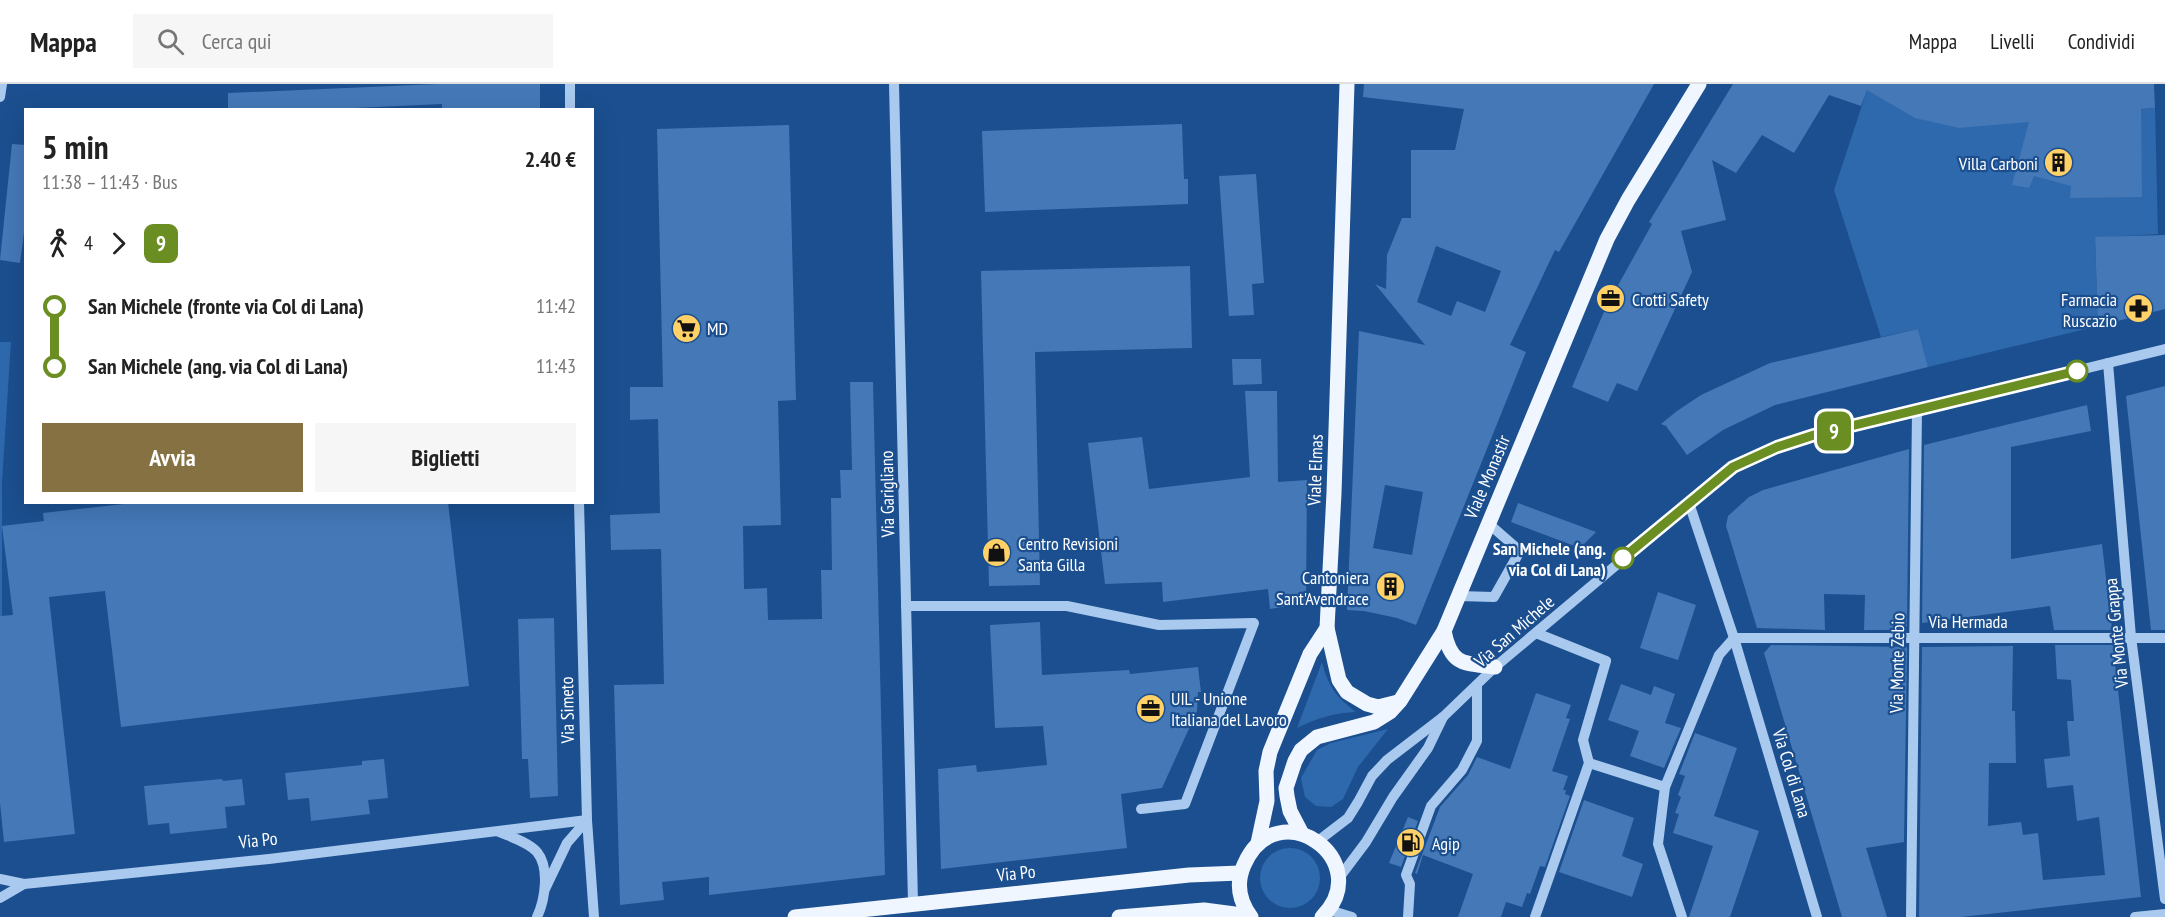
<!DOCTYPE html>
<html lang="it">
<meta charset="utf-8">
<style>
body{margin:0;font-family:"PT Sans Narrow",sans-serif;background:#f6f6f6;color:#222;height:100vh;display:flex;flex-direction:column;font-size:22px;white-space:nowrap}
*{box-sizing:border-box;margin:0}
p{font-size:20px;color:#767676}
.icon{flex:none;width:33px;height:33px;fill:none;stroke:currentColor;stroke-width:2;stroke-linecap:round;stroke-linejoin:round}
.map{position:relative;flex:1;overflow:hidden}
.drawer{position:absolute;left:24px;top:24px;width:570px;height:396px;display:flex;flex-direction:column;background:#fff;border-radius:0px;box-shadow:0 6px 24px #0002}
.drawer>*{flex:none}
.badge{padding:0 12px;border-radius:9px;font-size:21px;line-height:39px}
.map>.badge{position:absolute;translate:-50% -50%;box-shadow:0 0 0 3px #fff}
.legs{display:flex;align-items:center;gap:9px;height:66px;padding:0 18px;font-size:20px}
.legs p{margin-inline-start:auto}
.headline{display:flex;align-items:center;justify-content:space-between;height:102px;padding:0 18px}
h1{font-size:33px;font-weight:700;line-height:45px}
.cta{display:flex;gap:12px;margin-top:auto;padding:12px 18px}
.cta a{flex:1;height:69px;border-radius:0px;background:#857141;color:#fff;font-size:24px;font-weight:700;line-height:69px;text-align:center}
.cta a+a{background:#f6f6f6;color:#222}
ul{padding:0 18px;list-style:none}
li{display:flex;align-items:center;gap:21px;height:60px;font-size:22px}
li i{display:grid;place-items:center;width:9px;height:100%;margin:0 8px;background:currentColor}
li i::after{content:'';width:15px;height:15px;margin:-8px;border:4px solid;border-radius:50%;background:#fff}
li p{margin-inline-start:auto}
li:first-child i{background:linear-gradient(#0000 50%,currentColor 0)}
li:last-child i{background:linear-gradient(currentColor 50%,#0000 0)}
header{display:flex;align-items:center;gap:36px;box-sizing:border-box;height:84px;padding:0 30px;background:#fff;border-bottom:2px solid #e0e0e0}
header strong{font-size:28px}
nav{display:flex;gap:33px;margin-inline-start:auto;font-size:21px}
.search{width:420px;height:54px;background:#f6f6f6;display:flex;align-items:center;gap:15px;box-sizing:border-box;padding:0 21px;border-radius:0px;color:#767676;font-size:22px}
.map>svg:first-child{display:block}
.green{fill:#2e69ad}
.building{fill:#4478b7;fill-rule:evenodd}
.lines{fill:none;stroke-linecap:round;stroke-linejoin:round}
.minor{stroke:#a9c9ee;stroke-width:10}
.major{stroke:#f0f6ff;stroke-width:15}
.line-1-casing{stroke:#fff;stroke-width:14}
.line-1{stroke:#6b8e23;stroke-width:9}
.stop-1-dot{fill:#fff;stroke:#6b8e23;stroke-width:3}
.labels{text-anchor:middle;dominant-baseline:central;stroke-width:4.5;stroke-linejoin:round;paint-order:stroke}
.poi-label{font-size:18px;fill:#fff;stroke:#1b4f8f;text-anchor:start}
.street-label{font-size:18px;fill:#fff;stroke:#1b4f8f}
.stop-label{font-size:18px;font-weight:bold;fill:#fff;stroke:#1b4f8f;text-anchor:end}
</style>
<header>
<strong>Mappa</strong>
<div class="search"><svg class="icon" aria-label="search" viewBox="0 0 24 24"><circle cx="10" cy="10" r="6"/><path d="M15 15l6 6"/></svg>Cerca qui</div>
<nav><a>Mappa</a><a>Livelli</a><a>Condividi</a></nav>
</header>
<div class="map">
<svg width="2165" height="833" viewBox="0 0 2165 833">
<rect width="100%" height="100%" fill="#1b4f8f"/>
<!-- green -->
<g class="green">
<polygon points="1867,6 2071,32 2155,24 2158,150 2095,154 2098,242 1928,283 1918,245 1881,253 1834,106"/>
<polygon points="0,258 11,258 2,398 2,532 0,532"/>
<path d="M1322,578C1328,602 1336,613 1356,628C1334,629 1317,634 1297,644Z"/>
<polygon points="1388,645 1358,683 1343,715 1331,723 1316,722 1305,713 1301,694 1317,666 1331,659"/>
<circle cx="1290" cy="794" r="30"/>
</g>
<!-- building -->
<g class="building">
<polygon points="438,0 540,0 540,26 442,26 442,20 311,26 228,26 228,9"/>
<path d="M1364,0H1654L1559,168L1555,166L1510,261L1526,268L1416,541L1397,534L1364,527L1347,526L1359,247L1425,261L1375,200L1386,205L1387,171L1402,134H1411V66H1455L1464,25L1363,13ZM1436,162L1501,187L1485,228L1457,217L1451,232L1417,218ZM1385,401L1423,408L1412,471L1373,464Z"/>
<polygon points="1733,0 2154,0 2155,24 2141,25 2142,113 2070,114 2071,102 2034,92 2029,104 2012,101 2029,38 1959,44 1915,34 1867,6 1861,22 1829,11 1794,69 1762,51 1736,89 1712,76 1726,136 1681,147 1692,188 1637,307 1617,299 1608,318 1572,303 1606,223 1652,140 1649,138"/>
<polygon points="1182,40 1184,95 1188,95 1188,120 985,128 982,47"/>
<polygon points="789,41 796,316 778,317 781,441 743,442 744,505 767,504 768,536 822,535 821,486 832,486 831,414 841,414 840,386 852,386 850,298 873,298 885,791 709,811 709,793 662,798 664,816 620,821 614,601 664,600 661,465 611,466 610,431 660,429 658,335 630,336 630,303 663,303 657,45"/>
<polygon points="12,60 26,61 26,133 20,179 0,176"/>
<polygon points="1256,90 1264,199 1252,200 1254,231 1229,232 1219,92"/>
<polygon points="2165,151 2165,225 2098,242 2095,153"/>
<polygon points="1190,182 1192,264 1035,268 1040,501 989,502 981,187"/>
<polygon points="1918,245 1928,283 1775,321 1723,346 1687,371 1666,342 1661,340 1677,327 1701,311 1770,279"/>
<polygon points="1232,275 1261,275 1262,300 1233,301"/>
<polygon points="2165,302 2165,546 2151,546 2126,312"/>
<polygon points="1245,307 1277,307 1278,398 1307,396 1306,519 1270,525 1268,505 1163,518 1162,498 1105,500 1088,359 1142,353 1149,405 1250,393"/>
<polygon points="2087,321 2091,347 2011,363 2011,475 2102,460 2112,546 2054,546 2050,522 1922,539 1924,361"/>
<polygon points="1909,365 1907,542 1897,543 1897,546 1864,546 1865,511 1824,510 1825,546 1757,544 1726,442 1728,432 1749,413 1763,406"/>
<polygon points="142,418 448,418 469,602 121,643 105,507 49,513 75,750 4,758 0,719 0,532 13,531 2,442 44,437 43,429"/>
<polygon points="1518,419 1596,448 1580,464 1511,438"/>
<polygon points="1658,508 1696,521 1678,576 1640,564"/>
<polygon points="554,534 558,712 530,714 528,675 522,675 518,535"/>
<polygon points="1040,538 1042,591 1129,586 1130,590 1198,583 1201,608 1198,608 1197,627 1162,704 1121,710 1127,764 941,785 938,685 976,681 977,688 1047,681 1043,642 995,644 990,541"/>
<polygon points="1771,561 1907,563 1904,758 1866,764 1887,833 1842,833 1764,569"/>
<polygon points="2055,561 2113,561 2141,813 1961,833 1919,833 1922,563 2013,562 2012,627 2015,627 2016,679 1989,679 1988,742 2021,738 2023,751 2038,749 2043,796 2105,791 2099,733 2077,737 2073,701 2047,704 2044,675 2070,672 2067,637 2074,637 2071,596 2057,595"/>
<polygon points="1621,600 1651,611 1654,602 1675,610 1665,639 1681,644 1664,684 1630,672 1639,647 1608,636"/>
<polygon points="1536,609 1571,621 1566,634 1570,635 1552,687 1568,692 1563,706 1566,706 1565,710 1570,712 1545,783 1540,782 1530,810 1527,809 1522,823 1506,818 1501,833 1458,833 1473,790 1423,771 1417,790 1415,789 1440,723 1468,691 1477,673 1510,685"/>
<polygon points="1695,649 1737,664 1714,732 1759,747 1730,833 1689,833 1713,762 1673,749 1679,730 1675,729 1681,713 1678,711 1685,692 1679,690"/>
<polygon points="384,675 388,714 368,716 370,730 311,737 309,714 288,716 285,689 362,681 362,677"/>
<polygon points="222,695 223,697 242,695 245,721 225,723 227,744 170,750 169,739 148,741 144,702"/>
<polygon points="1584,716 1634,734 1622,772 1643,780 1632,813 1559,788"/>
<polygon points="1408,733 1418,737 1401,783 1389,779"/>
</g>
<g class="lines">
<!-- minor -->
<g class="minor">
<polyline points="570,0 570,26"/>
<polyline points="894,0 913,819"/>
<polyline points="0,13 2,0"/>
<polyline points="2108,279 2131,553 2165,815"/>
<polyline points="579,418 587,736 594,833"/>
<polyline points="1689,419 1734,554 1817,833"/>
<polyline points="1458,512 1494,513 1520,467 1489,440"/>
<polyline points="906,522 1067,522 1159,541 1254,539 1185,720 1141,725"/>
<polyline points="1589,679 1665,703"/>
<path d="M499,748C511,753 528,758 537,768C550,784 545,816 537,833"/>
<polyline points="1318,757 1348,734 1358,718 1372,692 1387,676 1443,633 1495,583 1733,383 1777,363 1814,351 2165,265"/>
<polyline points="1339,794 1366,758 1393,713 1428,664 1443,633"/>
<polyline points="0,795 24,800 269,775 587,736"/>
<polyline points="545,805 567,759 587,736"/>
<polyline points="0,814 24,800"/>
<polyline points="1329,826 1352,833"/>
<polyline points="1408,833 1410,800 1406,791 1431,722 1462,686 1477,657 1477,601"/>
<polyline points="1535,833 1589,679 1583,656 1606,577 1536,549"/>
<polyline points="1682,833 1658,760 1665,703 1719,571 1734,554 2165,554"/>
<polyline points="1911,833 1917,326"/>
<polyline points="2135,833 2165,830"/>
</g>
<!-- major -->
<g class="major">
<polyline points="1327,544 1339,596 1347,608 1367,620 1378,623 1398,618"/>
<path d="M1444,547C1451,582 1464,579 1495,583"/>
<polyline points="1302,750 1290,727 1287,712 1286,704 1295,677 1301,666 1317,653 1374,638 1390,628 1400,617 1444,547 1607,155 1628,116 1699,0"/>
<polyline points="1258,759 1267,717 1266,687 1270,668 1310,570 1327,544 1334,409 1347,0"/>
<polyline points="795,833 1189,791 1240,789"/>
<polyline points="1119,833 1204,826 1250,832"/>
<path d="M1251,833C1239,817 1236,799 1244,781C1277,705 1378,777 1322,833"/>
</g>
</g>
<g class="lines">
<defs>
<polyline id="line-1" points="1623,474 1733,383 1777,363 1814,351 2077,287"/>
</defs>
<!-- line-1 casing -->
<use href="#line-1" class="line-1-casing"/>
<!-- line-1 -->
<use href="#line-1" class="line-1"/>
</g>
<!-- icons -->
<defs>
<symbol id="building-disc" viewBox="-11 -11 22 22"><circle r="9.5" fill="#ffd166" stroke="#1b4f8f"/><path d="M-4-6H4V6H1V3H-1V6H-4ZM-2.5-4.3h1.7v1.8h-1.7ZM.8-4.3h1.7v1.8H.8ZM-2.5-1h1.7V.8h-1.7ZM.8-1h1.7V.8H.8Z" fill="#111"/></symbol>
<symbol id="office-disc" viewBox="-11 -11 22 22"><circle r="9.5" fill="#ffd166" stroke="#1b4f8f"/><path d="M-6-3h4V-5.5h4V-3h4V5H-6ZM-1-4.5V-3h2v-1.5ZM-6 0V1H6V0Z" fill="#111"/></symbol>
<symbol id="pharmacy-disc" viewBox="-11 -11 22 22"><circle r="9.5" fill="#ffd166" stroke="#1b4f8f"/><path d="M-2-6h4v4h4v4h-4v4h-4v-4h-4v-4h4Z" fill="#111"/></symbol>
<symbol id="supermarket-disc" viewBox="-11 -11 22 22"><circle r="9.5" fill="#ffd166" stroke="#1b4f8f"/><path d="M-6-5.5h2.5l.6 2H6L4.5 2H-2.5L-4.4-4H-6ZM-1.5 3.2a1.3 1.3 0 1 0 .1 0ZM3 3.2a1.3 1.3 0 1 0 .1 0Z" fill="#111"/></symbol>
<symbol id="shop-disc" viewBox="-11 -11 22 22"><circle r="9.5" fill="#ffd166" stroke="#1b4f8f"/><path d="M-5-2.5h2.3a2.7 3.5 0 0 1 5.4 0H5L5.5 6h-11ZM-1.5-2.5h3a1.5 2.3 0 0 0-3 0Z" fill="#111"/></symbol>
<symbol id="fuel-disc" viewBox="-11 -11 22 22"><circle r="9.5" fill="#ffd166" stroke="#1b4f8f"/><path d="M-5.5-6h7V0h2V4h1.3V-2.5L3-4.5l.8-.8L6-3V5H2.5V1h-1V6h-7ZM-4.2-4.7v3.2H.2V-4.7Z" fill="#111"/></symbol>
</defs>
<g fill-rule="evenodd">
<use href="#building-disc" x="2042" y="62" width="33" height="33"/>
<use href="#office-disc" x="1594" y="198" width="33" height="33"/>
<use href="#pharmacy-disc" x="2122" y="208" width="33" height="33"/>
<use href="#supermarket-disc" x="670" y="228" width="33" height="33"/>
<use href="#shop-disc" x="980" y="452" width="33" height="33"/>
<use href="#building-disc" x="1374" y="486" width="33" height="33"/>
<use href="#office-disc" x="1134" y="608" width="33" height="33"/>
<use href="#fuel-disc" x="1394" y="742" width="33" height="33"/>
</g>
<!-- markers -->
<g class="stop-1-dot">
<circle cx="2077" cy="287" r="10"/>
<circle cx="1623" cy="474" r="10"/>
</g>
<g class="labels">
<!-- poi labels -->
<g class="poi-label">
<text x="2038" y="79" text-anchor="end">Villa Carboni</text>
<text x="1632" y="215">Crotti Safety</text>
<text x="2117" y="215" text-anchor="end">Farmacia<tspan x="2117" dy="21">Ruscazio</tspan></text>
<text x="707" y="244">MD</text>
<text x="1018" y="459">Centro Revisioni<tspan x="1018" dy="21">Santa Gilla</tspan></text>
<text x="1369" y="493" text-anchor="end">Cantoniera<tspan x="1369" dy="21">Sant'Avendrace</tspan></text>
<text x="1171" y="614">UIL - Unione<tspan x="1171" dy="21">Italiana del Lavoro</tspan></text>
<text x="1432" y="759">Agip</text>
</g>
<!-- street labels -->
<g class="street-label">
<text transform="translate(1315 386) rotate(-88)">Viale Elmas</text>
<text transform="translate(1487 393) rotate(-67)">Viale Monastir</text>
<text transform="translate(887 410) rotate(-91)">Via Garigliano</text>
<text x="1968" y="537">Via Hermada</text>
<text transform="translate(1514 547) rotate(-41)">Via San Michele</text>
<text transform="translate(2116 549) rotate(-96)">Via Monte Grappa</text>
<text transform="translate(1897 579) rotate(-89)">Via Monte Zebio</text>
<text transform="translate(567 626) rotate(-91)">Via Simeto</text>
<text transform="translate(1792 689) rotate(73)">Via Col di Lana</text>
<text transform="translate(258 756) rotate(-6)">Via Po</text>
<text transform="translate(1016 789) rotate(-6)">Via Po</text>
</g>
<!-- stop labels -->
<g class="stop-label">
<text x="1606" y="464">San Michele (ang.<tspan x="1606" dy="21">via Col di Lana)</tspan></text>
</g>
</g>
</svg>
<b class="badge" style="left:1834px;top:347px;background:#6b8e23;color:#fff">9</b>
<section class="drawer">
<div class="headline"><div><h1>5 min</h1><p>11:38 – 11:43 · Bus</p></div><b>2.40 €</b></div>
<div class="legs"><svg class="icon" aria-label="walk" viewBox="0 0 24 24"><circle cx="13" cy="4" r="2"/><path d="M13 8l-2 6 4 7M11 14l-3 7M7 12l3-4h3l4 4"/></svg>4<svg class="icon" aria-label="forward" viewBox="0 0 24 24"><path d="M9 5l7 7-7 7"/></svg><b class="badge" style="background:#6b8e23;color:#fff">9</b></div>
<ul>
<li><i style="color:#6b8e23"></i><b>San Michele (fronte via Col di Lana)</b><p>11:42</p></li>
<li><i style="color:#6b8e23"></i><b>San Michele (ang. via Col di Lana)</b><p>11:43</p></li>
</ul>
<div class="cta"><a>Avvia</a><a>Biglietti</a></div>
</section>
</div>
